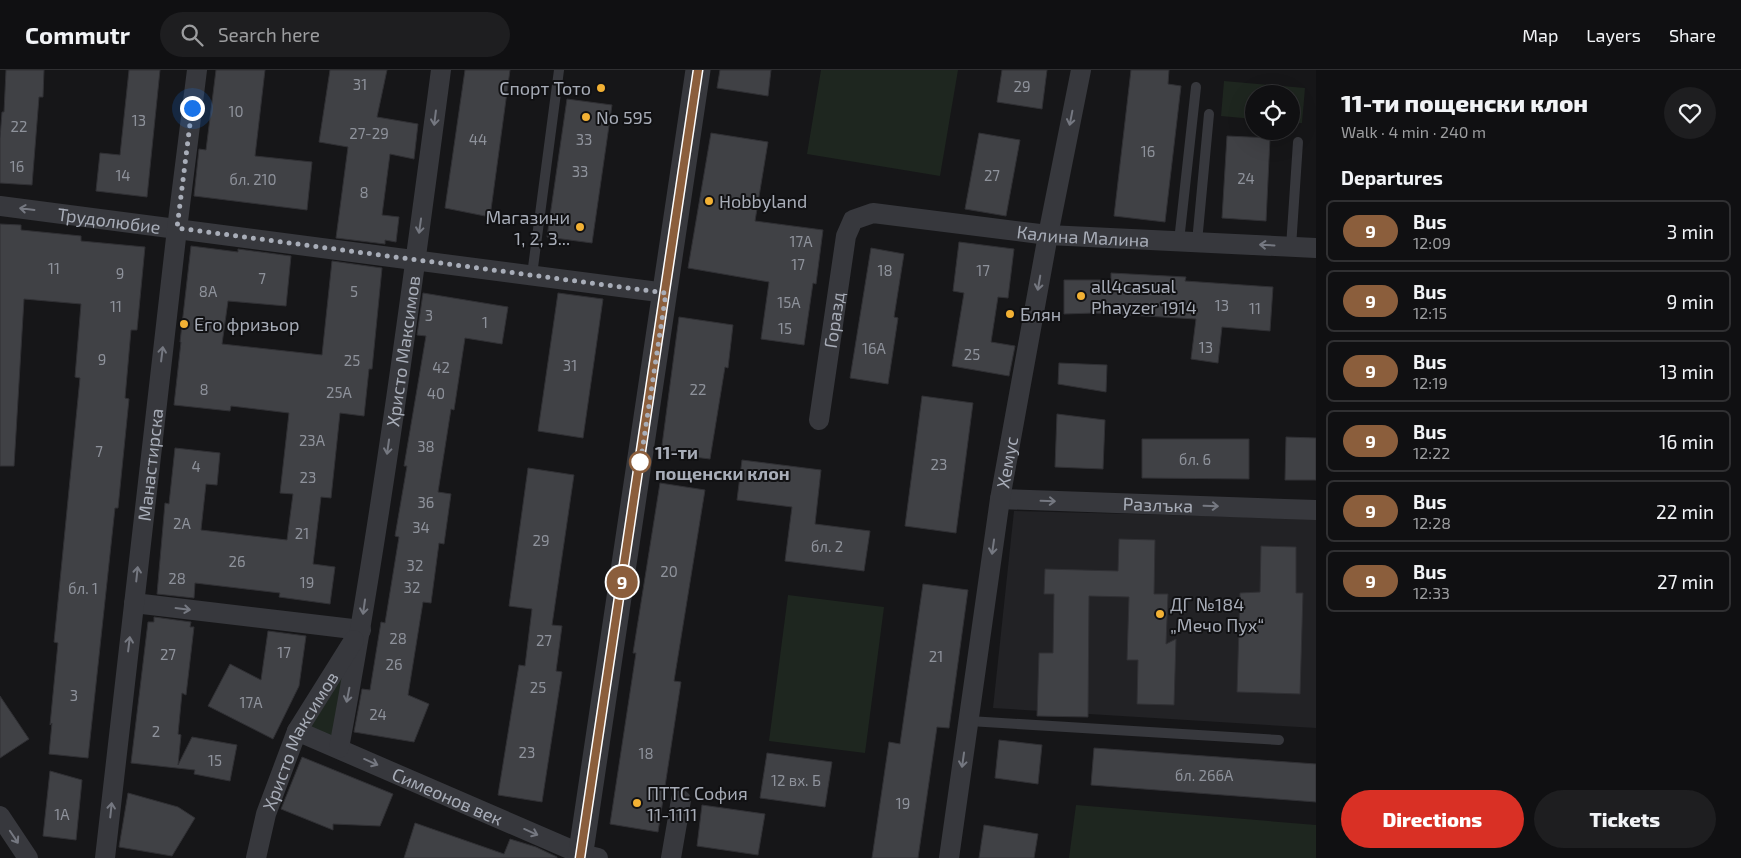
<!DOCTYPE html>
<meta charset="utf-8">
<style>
body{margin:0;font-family:"Exo 2",sans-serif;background:#1e1e20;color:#f1f3f6;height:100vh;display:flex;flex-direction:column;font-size:19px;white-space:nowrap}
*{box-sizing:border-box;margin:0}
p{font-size:16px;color:#9c9d9f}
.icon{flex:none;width:28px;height:28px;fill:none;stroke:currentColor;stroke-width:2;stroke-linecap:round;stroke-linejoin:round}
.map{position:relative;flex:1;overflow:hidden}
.panel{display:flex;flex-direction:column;background:#101012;width:425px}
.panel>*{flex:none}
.badge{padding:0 10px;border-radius:16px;font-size:18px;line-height:32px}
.buttons{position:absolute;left:1245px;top:15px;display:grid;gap:10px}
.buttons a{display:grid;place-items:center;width:55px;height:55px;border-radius:50%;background:#101012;box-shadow:0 5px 20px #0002,0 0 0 1px #303032;font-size:25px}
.you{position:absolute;width:25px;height:25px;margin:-12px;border:4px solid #fff;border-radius:50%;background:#1a73e8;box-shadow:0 0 0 8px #1a73e833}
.map>.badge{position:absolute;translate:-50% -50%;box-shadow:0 0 0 2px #fff}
h2{padding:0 25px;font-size:19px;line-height:45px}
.round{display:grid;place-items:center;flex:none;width:52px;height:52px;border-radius:26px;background:#1e1e20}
.overview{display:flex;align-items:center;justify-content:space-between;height:85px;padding:0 25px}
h1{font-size:24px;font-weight:800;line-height:38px}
.action{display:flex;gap:10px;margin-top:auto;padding:10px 25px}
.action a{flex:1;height:58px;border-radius:30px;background:#d93025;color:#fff;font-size:20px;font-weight:800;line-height:58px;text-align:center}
.action a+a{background:#1e1e20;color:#f1f3f6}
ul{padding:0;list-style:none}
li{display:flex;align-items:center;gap:15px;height:62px;margin:0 10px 8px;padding:0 15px;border:2px solid #303032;border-radius:8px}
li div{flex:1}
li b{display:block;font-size:19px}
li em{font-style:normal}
li .badge{min-width:55px;font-weight:700;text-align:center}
header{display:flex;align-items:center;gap:30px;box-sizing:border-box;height:70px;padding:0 25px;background:#101012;border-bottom:1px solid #303032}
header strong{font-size:24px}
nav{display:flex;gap:28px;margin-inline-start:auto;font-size:18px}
.search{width:350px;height:45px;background:#1e1e20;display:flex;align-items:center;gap:12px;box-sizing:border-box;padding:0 18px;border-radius:28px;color:#9c9d9f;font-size:19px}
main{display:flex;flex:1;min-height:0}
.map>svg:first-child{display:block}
.built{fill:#222225}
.green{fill:#1e261f}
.building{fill:#404145;stroke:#303034}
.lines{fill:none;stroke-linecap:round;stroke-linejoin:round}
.service{stroke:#37383d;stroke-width:10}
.minor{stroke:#37383d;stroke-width:20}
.tertiary{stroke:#37383d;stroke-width:25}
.oneway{stroke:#757881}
.line-casing{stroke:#fff;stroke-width:11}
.line{stroke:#8b5e3c;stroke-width:8}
.walk{stroke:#a8adb8;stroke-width:5;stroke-dasharray:0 9}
.poi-dot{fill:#f2b134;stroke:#111113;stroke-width:2}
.stop-dot{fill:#fff;stroke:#8b5e3c;stroke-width:2.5}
.labels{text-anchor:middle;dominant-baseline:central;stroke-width:4;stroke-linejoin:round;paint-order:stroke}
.number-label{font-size:15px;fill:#8e929b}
.poi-label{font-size:18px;fill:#a8adb8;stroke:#111113;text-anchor:start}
.street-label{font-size:18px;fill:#a8adb8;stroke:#111113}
.stop-label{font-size:18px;font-weight:bold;fill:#a8adb8;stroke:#111113;text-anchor:start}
</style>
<header>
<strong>Commutr</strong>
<div class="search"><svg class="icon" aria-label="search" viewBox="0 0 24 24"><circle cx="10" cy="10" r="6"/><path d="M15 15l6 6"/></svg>Search here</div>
<nav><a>Map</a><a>Layers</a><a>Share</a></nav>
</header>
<main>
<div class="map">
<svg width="1316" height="788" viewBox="0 0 1316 788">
<rect width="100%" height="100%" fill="#161618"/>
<!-- built -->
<polygon class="built" points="1014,441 1316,449 1316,658 993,638"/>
<!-- green -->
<g class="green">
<polygon points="821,0 958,0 940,106 807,84"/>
<polygon points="1224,11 1305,18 1302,53 1291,53 1291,24 1254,24 1254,49 1221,46"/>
<polygon points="788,525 884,537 865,683 769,671"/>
<polygon points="361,560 339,678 297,661"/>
<polygon points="1076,735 1316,755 1316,788 1069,788"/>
</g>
<!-- building -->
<g class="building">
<polygon points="6,0 44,0 43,27 39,27 32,115 0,113 0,68 2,42 4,42"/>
<polygon points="129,0 160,0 147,127 96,121 100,83 120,85"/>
<polygon points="216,0 265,0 255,86 312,92 307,140 194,126 199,79 206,80"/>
<polygon points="330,0 387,0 377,47 418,54 414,89 390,84 382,145 399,147 396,172 385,170 385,174 336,168 348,77 319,72"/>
<polygon points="465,0 510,0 490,147 445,138"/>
<polygon points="720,0 771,0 768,26 717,18"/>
<polygon points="1002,0 1047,0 1042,39 997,32"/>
<polygon points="1131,0 1169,0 1168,14 1181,16 1165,152 1114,146"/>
<polygon points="567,29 612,35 592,173 547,167"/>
<polygon points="711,63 768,72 755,151 823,160 816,214 813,213 804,275 761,269 769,212 688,198"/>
<polygon points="979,63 1020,70 1006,146 965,139"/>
<polygon points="1227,66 1270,68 1266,151 1222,148"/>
<polygon points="0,154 21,155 21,160 81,166 81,171 145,177 137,260 131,260 125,328 129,329 118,438 115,438 88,688 49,684 52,653 50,655 58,573 54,572 80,308 75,307 81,234 24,229 14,396 0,396"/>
<polygon points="959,172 1014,179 1008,228 998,227 991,272 1015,276 1009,306 952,296 964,223 953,221"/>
<polygon points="191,176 238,182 238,179 291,186 286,236 228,231 222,274 322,285 332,191 382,198 372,299 369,299 364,346 340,343 331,428 321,427 313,494 335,497 330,534 279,527 280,523 195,513 194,528 157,524 165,433 169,434 175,378 220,383 217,415 206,414 201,460 287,470 293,424 280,423 289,343 231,336 230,341 174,335 181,272 180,272"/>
<polygon points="871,178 904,184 894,247 898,248 888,314 850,308"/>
<polygon points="1111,203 1186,207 1185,211 1273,217 1270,261 1222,257 1218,293 1191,289 1196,249 1094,243 1064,244 1064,210 1111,210"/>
<polygon points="423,223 508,237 502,274 465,268 454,340 451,339 438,422 451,424 444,474 439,473 431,533 423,532 408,625 429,634 414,672 354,662 362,619 370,620 381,552 385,553 399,467 395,466 407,396 404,396 426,266 417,265"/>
<polygon points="558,223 603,229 583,368 538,361"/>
<polygon points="679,247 733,255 728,298 725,297 710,389 661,383"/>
<polygon points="1059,293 1107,295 1106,322 1058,314"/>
<polygon points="922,326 973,333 956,463 905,456"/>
<polygon points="1057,344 1105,350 1103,399 1055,397"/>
<polygon points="1286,367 1316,368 1316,410 1285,410"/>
<polygon points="1142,369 1249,369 1249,409 1142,408"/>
<polygon points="742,390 821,400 815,454 870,461 864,501 785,491 792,437 737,430"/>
<polygon points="528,398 574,405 552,555 562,556 556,601 562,602 542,732 498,725 519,595 525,596 532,539 509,536"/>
<polygon points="660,413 705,420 674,611 681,612 658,762 610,754 636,583 633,583"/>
<polygon points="1119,469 1155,470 1154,524 1168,524 1166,574 1176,569 1174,635 1137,634 1138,590 1127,590 1129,527 1089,526 1088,647 1037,646 1039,583 1053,583 1054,524 1044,524 1045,499 1118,501"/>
<polygon points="1261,476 1296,477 1296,523 1303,523 1300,624 1237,622 1240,523 1260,522"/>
<polygon points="923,514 968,520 949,658 937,657 918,788 872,788 889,672 900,674"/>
<polygon points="154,547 191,552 190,557 194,557 186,625 182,623 178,664 181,665 178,695 192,667 237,675 230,711 194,704 195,700 131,693 148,552 154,552"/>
<polygon points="268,561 306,566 299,616 273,669 208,636 230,594 261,610"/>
<polygon points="0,626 29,669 0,688"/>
<polygon points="999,670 1042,675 1038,714 995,708"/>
<polygon points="1094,678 1316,694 1316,732 1091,715"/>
<polygon points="767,683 832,692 825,737 760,728"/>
<polygon points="302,687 393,724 380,756 333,754 333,760 281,739"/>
<polygon points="50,701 82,710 76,770 43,766"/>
<polygon points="128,723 178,737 195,748 172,786 119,777"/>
<polygon points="702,735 765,744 758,785 697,776"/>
<polygon points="415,753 504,784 510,769 536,777 557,787 557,788 404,788"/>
<polygon points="984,755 1038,764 1034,788 979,788"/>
</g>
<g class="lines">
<!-- service -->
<g class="service">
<polyline points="1179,171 1196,17"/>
<polyline points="1197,172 1209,44"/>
<polyline points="1291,177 1298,72"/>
<polyline points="532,205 559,0"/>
<polyline points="969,651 1279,670"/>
</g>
<!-- minor -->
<g class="minor">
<path id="s1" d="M0,136L666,223"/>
<path id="s2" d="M819,350L846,166L853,150L873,143L1048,165L1316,178"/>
<path id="s3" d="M1000,429L1316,440"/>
<polyline points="134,533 361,560"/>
<path id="s4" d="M297,661L581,784L598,788"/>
<path id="s5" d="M339,678C381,453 411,226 441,0"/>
<polyline points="0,746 28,788"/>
<path id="s6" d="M105,788L177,159L197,0"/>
<path id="s7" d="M256,788L266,744L297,661L354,570"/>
<polyline points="671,788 681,730"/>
<path id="s8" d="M949,788L1000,429L1048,165L1081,0"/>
</g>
<!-- tertiary -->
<polyline class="tertiary" points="580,788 698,0"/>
</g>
<!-- one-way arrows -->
<defs><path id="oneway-shaft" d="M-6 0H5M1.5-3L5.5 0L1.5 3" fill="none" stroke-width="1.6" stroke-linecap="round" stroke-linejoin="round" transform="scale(1.25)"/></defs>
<g class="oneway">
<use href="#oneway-shaft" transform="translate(435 48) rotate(97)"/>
<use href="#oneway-shaft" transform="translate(1071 48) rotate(101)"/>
<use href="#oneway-shaft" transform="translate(27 139) rotate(-173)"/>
<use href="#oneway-shaft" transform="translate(420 156) rotate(98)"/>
<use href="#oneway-shaft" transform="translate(1267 175) rotate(-177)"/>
<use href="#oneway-shaft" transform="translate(1039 213) rotate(100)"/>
<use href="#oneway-shaft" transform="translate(162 284) rotate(-83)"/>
<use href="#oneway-shaft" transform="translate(388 377) rotate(98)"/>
<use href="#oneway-shaft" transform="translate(1048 431) rotate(2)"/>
<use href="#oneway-shaft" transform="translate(1211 436) rotate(2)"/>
<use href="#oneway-shaft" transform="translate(993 477) rotate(98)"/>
<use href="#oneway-shaft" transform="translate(137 504) rotate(-84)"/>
<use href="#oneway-shaft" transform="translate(364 537) rotate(98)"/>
<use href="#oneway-shaft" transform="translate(183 539) rotate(7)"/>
<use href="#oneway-shaft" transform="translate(129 574) rotate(-83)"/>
<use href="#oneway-shaft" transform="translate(348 625) rotate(101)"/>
<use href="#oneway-shaft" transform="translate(963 690) rotate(98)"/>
<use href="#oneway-shaft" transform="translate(371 692) rotate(24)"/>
<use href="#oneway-shaft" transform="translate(111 740) rotate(-84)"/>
<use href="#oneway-shaft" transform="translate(531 762) rotate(24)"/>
<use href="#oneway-shaft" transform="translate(14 767) rotate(56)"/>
</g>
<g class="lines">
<defs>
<polyline id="line" points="580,788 698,0"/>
</defs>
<!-- line casing -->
<use href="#line" class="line-casing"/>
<!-- line -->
<use href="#line" class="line"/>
<!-- walk -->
<polyline class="walk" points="192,38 177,158 666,223 640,395 640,392"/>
</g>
<!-- markers -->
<g class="poi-dot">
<circle cx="601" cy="18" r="5"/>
<circle cx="586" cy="47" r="5"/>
<circle cx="709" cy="131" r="5"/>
<circle cx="580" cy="157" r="5"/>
<circle cx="1081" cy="226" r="5"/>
<circle cx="1010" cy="244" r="5"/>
<circle cx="184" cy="254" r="5"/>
<circle cx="1160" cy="544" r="5"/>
<circle cx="637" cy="733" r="5"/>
</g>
<circle class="stop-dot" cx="640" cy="392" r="10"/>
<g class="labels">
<!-- number labels -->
<g class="number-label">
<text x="360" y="14">31</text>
<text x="1022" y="16">29</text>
<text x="236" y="41">10</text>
<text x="139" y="50">13</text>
<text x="19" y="56">22</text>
<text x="369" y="63">27-29</text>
<text x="478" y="69">44</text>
<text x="584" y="69">33</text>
<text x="1148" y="81">16</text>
<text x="17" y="96">16</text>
<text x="580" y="101">33</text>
<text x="123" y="105">14</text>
<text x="992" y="105">27</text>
<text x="1246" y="108">24</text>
<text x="253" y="109">бл. 210</text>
<text x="364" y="122">8</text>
<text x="801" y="171">17А</text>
<text x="798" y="194">17</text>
<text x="54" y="198">11</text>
<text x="885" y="200">18</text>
<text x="983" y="200">17</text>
<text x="120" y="203">9</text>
<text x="262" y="208">7</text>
<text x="208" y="221">8A</text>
<text x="354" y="221">5</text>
<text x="789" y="232">15А</text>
<text x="1222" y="235">13</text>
<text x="116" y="236">11</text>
<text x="1255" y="238">11</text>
<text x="429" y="245">3</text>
<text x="485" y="252">1</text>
<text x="785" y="258">15</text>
<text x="1206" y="277">13</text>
<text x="874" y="278">16А</text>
<text x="972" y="284">25</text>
<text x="102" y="289">9</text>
<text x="352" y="290">25</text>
<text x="570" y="295">31</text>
<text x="441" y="297">42</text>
<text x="204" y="319">8</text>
<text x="698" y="319">22</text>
<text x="339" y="322">25А</text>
<text x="436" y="323">40</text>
<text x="312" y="370">23А</text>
<text x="426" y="376">38</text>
<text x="99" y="381">7</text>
<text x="1195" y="389">бл. 6</text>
<text x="939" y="394">23</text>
<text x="196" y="396">4</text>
<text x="308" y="407">23</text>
<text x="426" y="432">36</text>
<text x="182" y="453">2А</text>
<text x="421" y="457">34</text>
<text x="302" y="463">21</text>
<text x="541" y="470">29</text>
<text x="827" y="476">бл. 2</text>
<text x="237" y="491">26</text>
<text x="415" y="495">32</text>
<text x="669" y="501">20</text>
<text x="177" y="508">28</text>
<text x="307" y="512">19</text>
<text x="412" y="517">32</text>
<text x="83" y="518">бл. 1</text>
<text x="398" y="568">28</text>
<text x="544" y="570">27</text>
<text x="284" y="582">17</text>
<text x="168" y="584">27</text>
<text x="936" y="586">21</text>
<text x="394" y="594">26</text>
<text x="538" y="617">25</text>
<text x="74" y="625">3</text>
<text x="251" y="632">17А</text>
<text x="378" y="644">24</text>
<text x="156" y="661">2</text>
<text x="527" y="682">23</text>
<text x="646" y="683">18</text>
<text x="215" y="690">15</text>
<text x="1204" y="705">бл. 266А</text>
<text x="796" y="710">12 вх. Б</text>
<text x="903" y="733">19</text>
<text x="62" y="744">1А</text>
</g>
<!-- poi labels -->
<g class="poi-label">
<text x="591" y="18" text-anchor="end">Спорт Тото</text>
<text x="596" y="47">No 595</text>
<text x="719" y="131">Hobbyland</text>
<text x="570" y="147" text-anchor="end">Магазини<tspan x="570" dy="21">1, 2, 3...</tspan></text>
<text x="1091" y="216">all4casual<tspan x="1091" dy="21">Phayzer 1914</tspan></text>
<text x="1020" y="244">Блян</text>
<text x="194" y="254">Его фризьор</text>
<text x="1170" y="534">ДГ №184<tspan x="1170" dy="21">„Мечо Пух“</tspan></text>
<text x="647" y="723">ПТТС София<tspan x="647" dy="21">11-1111</tspan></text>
</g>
<!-- street labels -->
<g class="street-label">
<text stroke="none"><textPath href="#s1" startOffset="110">Трудолюбие</textPath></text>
<text stroke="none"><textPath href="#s2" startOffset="436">Калина Малина</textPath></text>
<text stroke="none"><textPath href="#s2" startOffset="101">Горазд</textPath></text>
<text stroke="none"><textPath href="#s5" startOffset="402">Христо Максимов</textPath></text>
<text stroke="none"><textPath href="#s8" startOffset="400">Хемус</textPath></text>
<text stroke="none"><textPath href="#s6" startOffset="396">Манастирска</textPath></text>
<text stroke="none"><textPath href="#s3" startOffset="158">Разлъка</textPath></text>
<text stroke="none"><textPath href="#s7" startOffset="126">Христо Максимов</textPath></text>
<text stroke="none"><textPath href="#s4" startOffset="164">Симеонов век</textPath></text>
</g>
<!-- stop labels -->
<g class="stop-label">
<text x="655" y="382">11-ти<tspan x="655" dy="21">пощенски клон</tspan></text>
</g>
</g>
</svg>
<div class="buttons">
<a><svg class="icon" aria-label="locate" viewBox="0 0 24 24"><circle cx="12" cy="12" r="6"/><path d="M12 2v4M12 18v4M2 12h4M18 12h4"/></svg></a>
</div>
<div class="you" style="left:192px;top:38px"></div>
<b class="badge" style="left:622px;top:512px;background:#8b5e3c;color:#fff">9</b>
</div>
<section class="panel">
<div class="overview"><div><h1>11-ти пощенски клон</h1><p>Walk · 4 min · 240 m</p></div><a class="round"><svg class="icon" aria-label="heart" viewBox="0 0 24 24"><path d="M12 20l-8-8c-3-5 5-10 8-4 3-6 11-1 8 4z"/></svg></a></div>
<h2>Departures</h2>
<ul>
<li><span class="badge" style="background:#8b5e3c;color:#fff">9</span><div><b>Bus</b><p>12:09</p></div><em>3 min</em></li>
<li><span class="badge" style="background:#8b5e3c;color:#fff">9</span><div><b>Bus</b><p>12:15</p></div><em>9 min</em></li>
<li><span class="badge" style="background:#8b5e3c;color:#fff">9</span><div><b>Bus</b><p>12:19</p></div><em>13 min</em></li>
<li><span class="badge" style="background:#8b5e3c;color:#fff">9</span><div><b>Bus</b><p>12:22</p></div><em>16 min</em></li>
<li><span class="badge" style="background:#8b5e3c;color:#fff">9</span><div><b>Bus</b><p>12:28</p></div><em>22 min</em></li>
<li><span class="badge" style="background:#8b5e3c;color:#fff">9</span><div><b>Bus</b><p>12:33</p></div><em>27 min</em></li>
</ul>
<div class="action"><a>Directions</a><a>Tickets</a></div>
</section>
</main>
